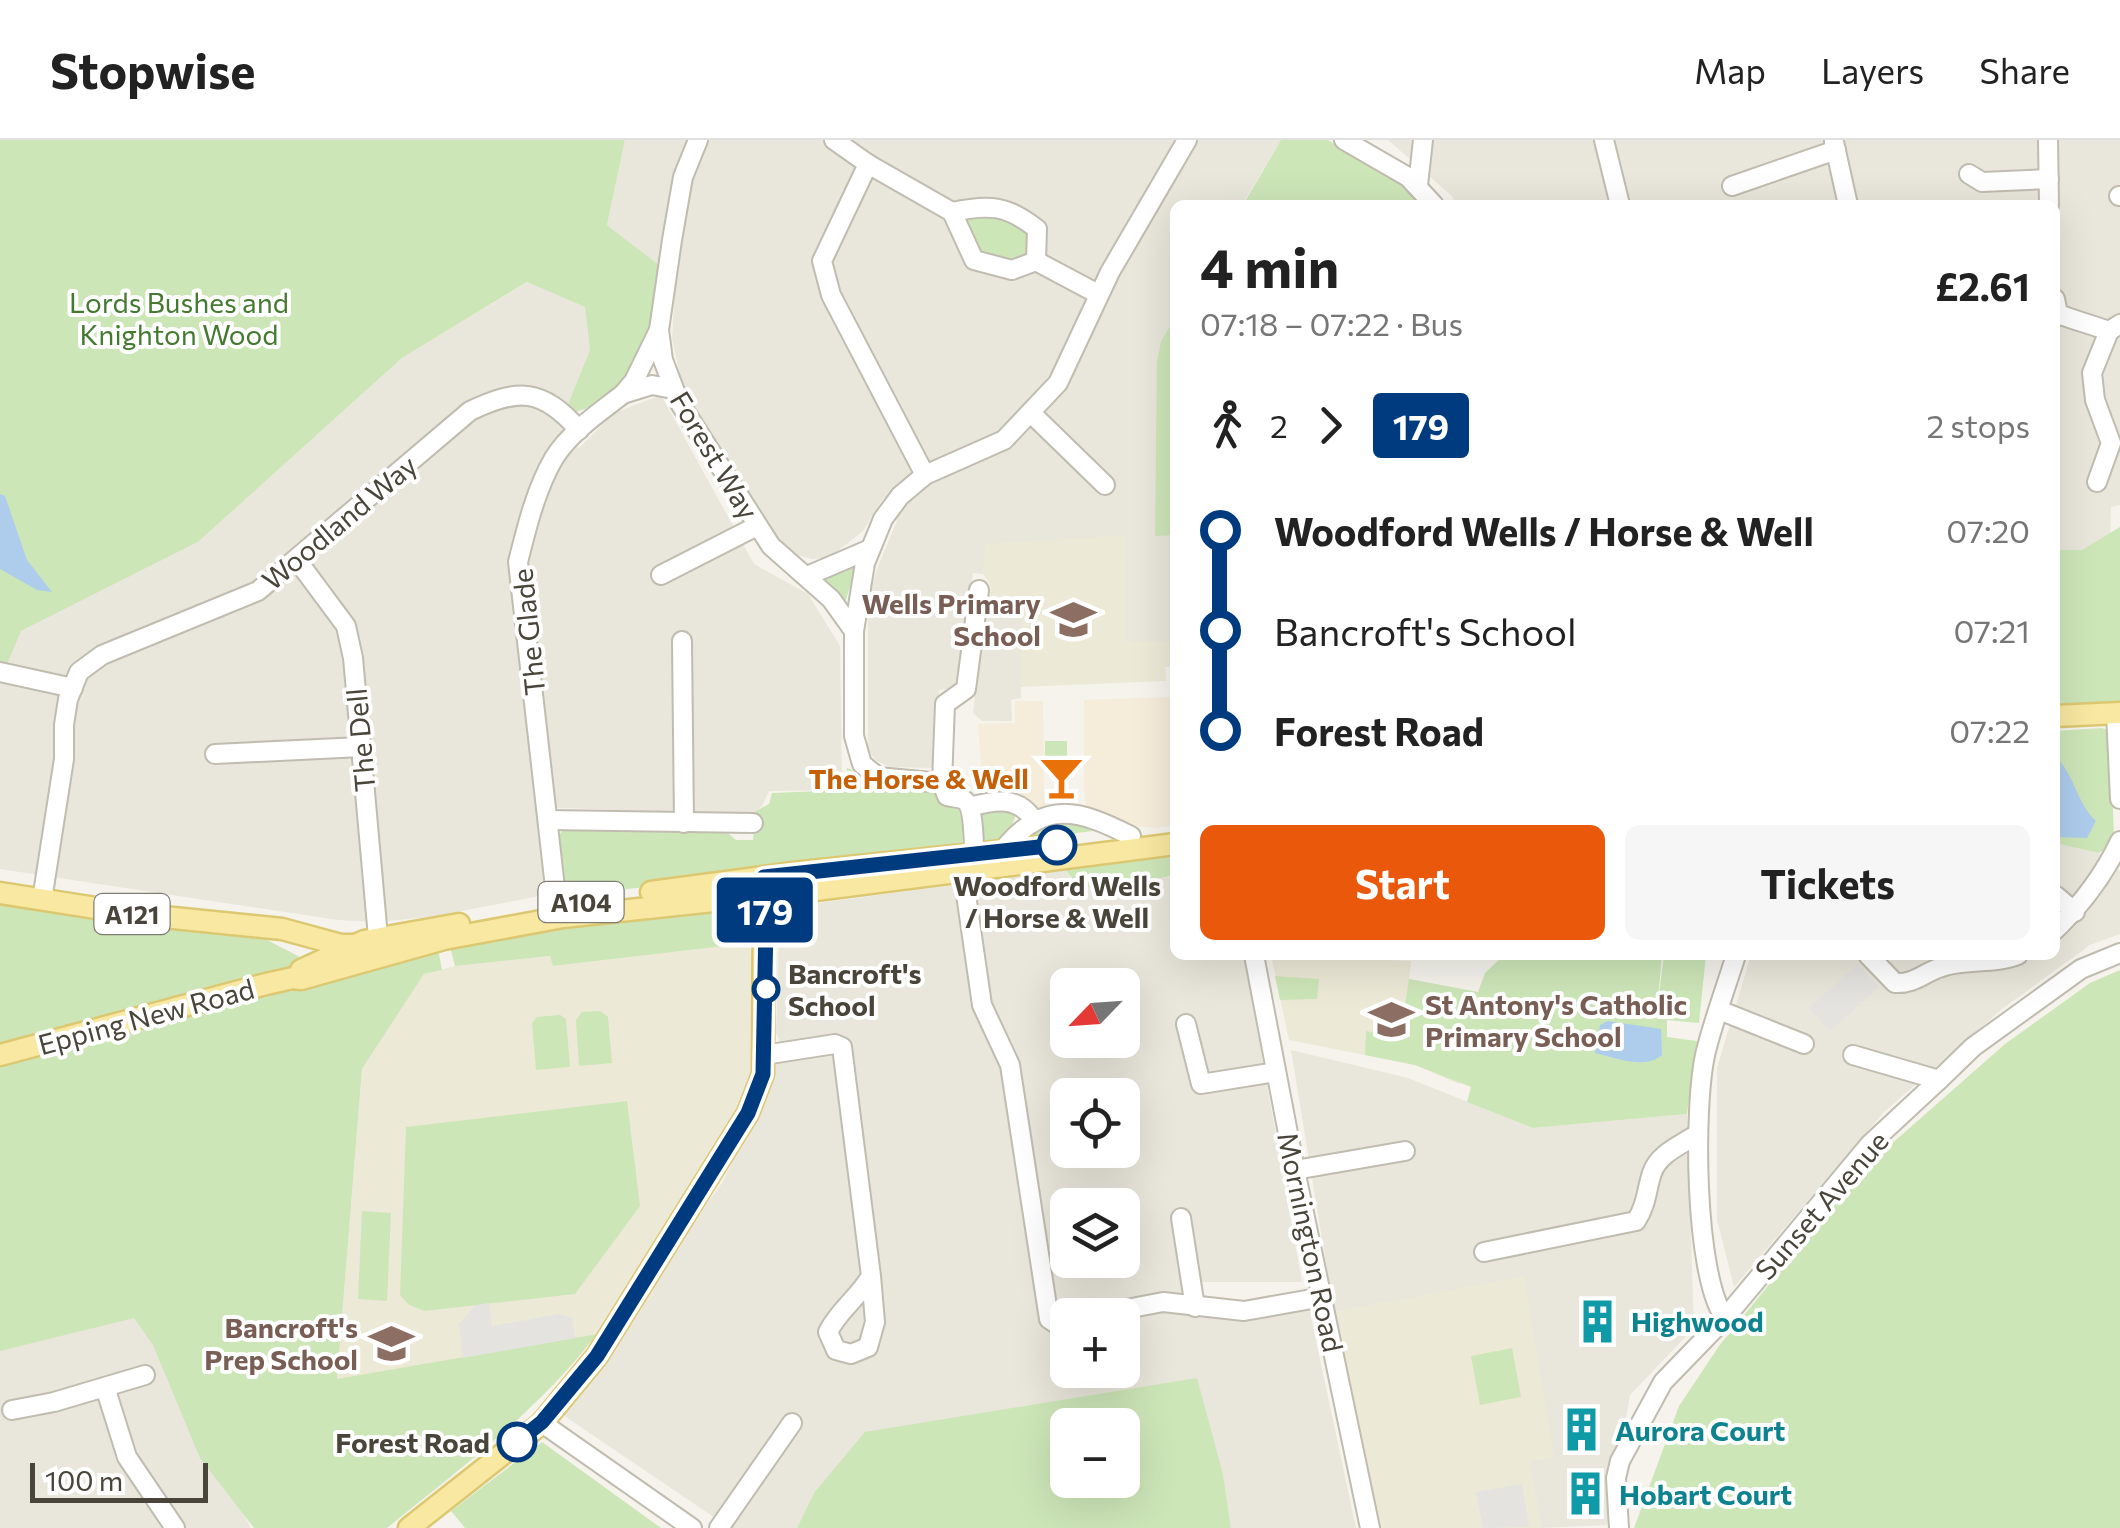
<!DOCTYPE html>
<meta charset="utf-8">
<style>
body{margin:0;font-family:Commissioner,sans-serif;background:#f6f6f6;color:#222;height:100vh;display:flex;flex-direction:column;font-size:38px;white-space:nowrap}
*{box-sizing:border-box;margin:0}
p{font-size:32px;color:#767676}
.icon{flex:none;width:55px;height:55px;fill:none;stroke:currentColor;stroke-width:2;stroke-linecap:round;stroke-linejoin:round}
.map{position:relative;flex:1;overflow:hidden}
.sheet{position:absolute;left:1170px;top:60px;width:890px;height:760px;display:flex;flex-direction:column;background:#fff;border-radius:15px;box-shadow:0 10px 40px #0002}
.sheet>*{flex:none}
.badge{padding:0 20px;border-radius:8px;font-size:35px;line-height:65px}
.needle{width:65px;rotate:245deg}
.fabs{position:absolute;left:1050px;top:828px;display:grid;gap:20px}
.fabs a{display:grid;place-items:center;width:90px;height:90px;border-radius:15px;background:#fff;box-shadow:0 10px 40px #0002;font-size:50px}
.scale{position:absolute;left:30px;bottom:25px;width:178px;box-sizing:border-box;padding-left:10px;border:5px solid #49453a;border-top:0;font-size:28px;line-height:35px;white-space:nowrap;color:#49453a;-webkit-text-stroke:8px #fff;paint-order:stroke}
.map>.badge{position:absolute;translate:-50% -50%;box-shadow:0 0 0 5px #fff}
.legs{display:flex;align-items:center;gap:15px;height:110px;padding:0 30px;font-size:32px}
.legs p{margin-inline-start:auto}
.head{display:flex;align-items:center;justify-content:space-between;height:170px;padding:0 30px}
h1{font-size:55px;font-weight:700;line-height:75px}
.button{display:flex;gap:20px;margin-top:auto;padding:20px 30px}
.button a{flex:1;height:115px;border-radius:15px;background:#ea580c;color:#fff;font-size:40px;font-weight:700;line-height:115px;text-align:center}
.button a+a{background:#f6f6f6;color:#222}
ul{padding:0 30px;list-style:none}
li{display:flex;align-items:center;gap:35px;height:100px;font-size:38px}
li i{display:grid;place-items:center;width:15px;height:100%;margin:0 12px;background:currentColor}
li i::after{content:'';width:25px;height:25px;margin:-12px;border:8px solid;border-radius:50%;background:#fff}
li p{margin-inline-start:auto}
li:first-child i{background:linear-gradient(#0000 50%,currentColor 0)}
li:last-child i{background:linear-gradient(currentColor 50%,#0000 0)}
header{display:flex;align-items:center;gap:60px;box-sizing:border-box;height:140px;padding:0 50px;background:#fff;border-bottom:2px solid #e0e0e0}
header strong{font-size:48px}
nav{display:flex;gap:55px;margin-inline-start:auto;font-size:35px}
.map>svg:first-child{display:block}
.residential{fill:#e9e6db;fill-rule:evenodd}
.commercial{fill:#f5ecda}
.education{fill:#ede9d7}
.green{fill:#cde6b8;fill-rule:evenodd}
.parking{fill:#e4e3e0}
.water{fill:#aecded}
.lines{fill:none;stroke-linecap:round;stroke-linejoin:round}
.minor-casing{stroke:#c0bcaf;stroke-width:22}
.major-casing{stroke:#ddc872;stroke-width:25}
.minor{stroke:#fff;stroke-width:18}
.major{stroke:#f8e8a2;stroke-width:20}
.line-1-casing{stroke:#fff;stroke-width:22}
.line-1{stroke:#003b80;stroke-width:15}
.stop-1-dot{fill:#fff;stroke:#003b80;stroke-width:5}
.labels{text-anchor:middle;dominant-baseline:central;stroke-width:8;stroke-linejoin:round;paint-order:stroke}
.shield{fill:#fff;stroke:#807d75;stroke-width:2.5}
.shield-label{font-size:25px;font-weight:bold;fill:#49453a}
.park-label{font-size:28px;fill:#447930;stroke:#fff}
.street-label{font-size:28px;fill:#49453a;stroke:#fff}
.education-label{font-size:28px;font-weight:bold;fill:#785e54;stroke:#fff;text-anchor:end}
.food-label{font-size:28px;font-weight:bold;fill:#c56008;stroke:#fff;text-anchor:end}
.stop-label{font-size:28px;font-weight:bold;fill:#49453a;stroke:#fff}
.culture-label{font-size:28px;font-weight:bold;fill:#0d838f;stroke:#fff;text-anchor:start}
</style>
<header>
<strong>Stopwise</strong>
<nav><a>Map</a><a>Layers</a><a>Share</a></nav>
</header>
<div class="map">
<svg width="2120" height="1388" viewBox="0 0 2120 1388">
<rect width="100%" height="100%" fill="#f5f3ec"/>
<!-- residential -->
<g class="residential">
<polygon points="625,0 1281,0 1242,65 1175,65 1175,178 1161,201 1155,395 1175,395 1175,501 1125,502 986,404 983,434 973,433 961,543 957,547 939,550 934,628 889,627 875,620 868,609 868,461 877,429 897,381 884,357 863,391 829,418 812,419 794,414 778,402 705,287 682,244 672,199 675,149 663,128 607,85"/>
<polygon points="1388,0 1823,0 1838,65 1456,65 1452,56"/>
<polygon points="1840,0 2120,0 2120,365 2111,367 2110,418 2055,415 2055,65 1855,65"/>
<polygon points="528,142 585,167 590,210 568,264 563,293 579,308 614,273 661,255 754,424 808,454 840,506 842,645 847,650 769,651 762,666 752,675 537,667 545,755 430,777 375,782 338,780 0,729 0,526 6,526 21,491 198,402 402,218"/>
<polygon points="987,454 1023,458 1021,558 1011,560 1012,581 982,581 973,573"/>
<polygon points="2055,703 2099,713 2120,731 2120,794 2090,805 2002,869 1883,973 1734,1147 1717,1080 1717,928 1751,815 2055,815"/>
<path d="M1066,730L1071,739L1096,749L1175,736V815H1244L1302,1142H1183L1191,1173L1309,1168L1356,1388H1231L1223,1334L1196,1238L814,1353L797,1388H730L563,1275L605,1219L667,1119L724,1040L779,912L780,902L776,893L779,796L784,775L790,767ZM1068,845H1122V900H1068ZM1068,955H1122V1010H1068ZM1068,1065H1122V1120H1068ZM1068,1175H1122V1230H1068Z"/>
<polygon points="1291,910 1408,938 1533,988 1687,974 1694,1188 1630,1255 1607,1385 1541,1388 1529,1321 1553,1317 1524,1137 1334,1172"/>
<polygon points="135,1171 251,1388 0,1388 0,1208"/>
</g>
<!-- commercial -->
<g class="commercial">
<polygon points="1175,557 1175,685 1157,688 1128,685 1087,674 1084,648 1084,560"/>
<polygon points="1015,561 1043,561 1044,656 1048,670 1042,671 1034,663 984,664 978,584 1015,583"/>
</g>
<!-- education -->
<g class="education">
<polygon points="1126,395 1125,501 1175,501 1175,527 1165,527 1166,541 1021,547 1023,458 990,454 991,446 983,434 986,404"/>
<polygon points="750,803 755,889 754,920 747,949 732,980 597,1194 337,1240 362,929 424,834 455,826 551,816 553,826"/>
<polygon points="1271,815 1411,821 1409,839 1503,857 1459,944 1415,925 1289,900"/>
<polygon points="1524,1136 1554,1317 1529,1321 1541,1388 1375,1388 1334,1172"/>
</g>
<!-- green -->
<g class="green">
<polygon points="0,0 625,0 607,85 663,128 654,191 622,251 599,264 576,272 568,264 590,210 585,167 527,142 402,218 198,402 21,491 6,527 0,526"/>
<polygon points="1281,0 1328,0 1396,37 1424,65 1243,65"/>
<path d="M962,73L1012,77L1028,90L1029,112C1010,127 996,120 975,112Z"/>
<polygon points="1175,178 1175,395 1155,396 1157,222 1161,201"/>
<polygon points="2120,387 2120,563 2055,565 2055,410 2082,410"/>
<polygon points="849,425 855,429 845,463 822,438"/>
<polygon points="2102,588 2110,591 2114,697 2108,707 2099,713 2055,703 2055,591"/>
<rect x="1045" y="601" width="22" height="19"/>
<polygon points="847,628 868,638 876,648 929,649 959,670 963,679 962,709 561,757 556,698 564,689 723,689 736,700 753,700 756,671 769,664 772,653 846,650"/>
<polygon points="1003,667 1017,672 1010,690 995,704 980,703 979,675 987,669"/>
<polygon points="1056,683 1080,684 1093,691 1018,700 1040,687"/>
<path d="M1174,717L1175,730L1170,736C1139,742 1085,764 1066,730V727Z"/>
<path d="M0,761L267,800L302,818L281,833L289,852L438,809L442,830L424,834L362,929L337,1239L597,1194C539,1270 461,1328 387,1388H254L200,1318L153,1205L134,1178L0,1211Z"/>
<polygon points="723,772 741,778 750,803 553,826 550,816 455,826 450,807 540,790"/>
<polygon points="1504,815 1662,815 1656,879 1664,815 1706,815 1699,883 1667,880 1667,897 1697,901 1687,974 1533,988 1467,962 1471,947 1415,925 1365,915 1366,891 1400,897 1409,839 1478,852 1485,833"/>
<polygon points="2120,830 2120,1388 1634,1388 1679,1266 1719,1206 1864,1028 2005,904 2090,843"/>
<polygon points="1275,836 1319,839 1317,859 1280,860"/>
<polygon points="600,871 608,877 612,923 579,926 576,880 582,872"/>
<polygon points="560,875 566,879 570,927 536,930 532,883 537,877"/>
<polygon points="627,961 640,1066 575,1154 425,1171 409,1165 400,1155 406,987"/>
<polygon points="362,1071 391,1073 387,1161 358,1159"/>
<polygon points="1512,1208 1521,1257 1480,1265 1471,1216"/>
<path d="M1197,1238L1223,1334L1231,1388H797L814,1353L865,1292ZM1068,1285H1122V1340H1068Z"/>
<polygon points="542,1302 661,1388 465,1388 451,1371"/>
</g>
<!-- parking -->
<g class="parking">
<polygon points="1858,824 1879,847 1830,891 1809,868"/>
<polygon points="489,1163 492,1186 559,1174 572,1178 575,1198 463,1218 459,1184 476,1165"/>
<polygon points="1522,1344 1529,1387 1483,1388 1476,1352"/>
</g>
<!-- water -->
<g class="water">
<polygon points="0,354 5,356 27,420 52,452 37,450 0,429"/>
<path d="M2055,616C2075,635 2076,662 2096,681L2087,698L2055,697Z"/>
<path d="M1608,881L1661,889L1662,915C1644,930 1616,918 1595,913L1600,885Z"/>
</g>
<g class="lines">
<defs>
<g id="minor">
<polyline points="698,0 683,37 672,100 659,190 663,220 679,262 771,406 831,459 854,491"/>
<polyline points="834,0 868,24 952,72 974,120 1012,130 1036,121 1098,154"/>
<polyline points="1344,0 1408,37 1434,65"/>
<polyline points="1604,0 1620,65"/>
<polyline points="2048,0 2049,65"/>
<polyline points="1834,2 1848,65"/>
<polyline points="868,24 822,121 831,155 925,335"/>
<polyline points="1969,34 1982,42 2049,39"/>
<polyline points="1418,45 1423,0"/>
<polyline points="1732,46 1836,10"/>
<polyline points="2119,56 2120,56"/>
<path d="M952,72C989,64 1007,65 1037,89L1036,121"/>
<path d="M2055,159L2058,174C2074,180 2092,185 2109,191L2120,184"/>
<polyline points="659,190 634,241 623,254 652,245 673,249"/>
<polyline points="1032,274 1105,345"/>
<polyline points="2097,342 2111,303 2095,260 2092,233 2109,191"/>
<polyline points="297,420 346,486 353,518 378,797"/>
<polyline points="661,435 757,386"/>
<polyline points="807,436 870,409"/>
<polyline points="682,501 684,683"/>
<polyline points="0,532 73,548"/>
<polyline points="2116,573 2120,659"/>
<polyline points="215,614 361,607"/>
<polyline points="942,643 945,564 966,549 979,450"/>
<path d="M970,667C995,660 1018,656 1033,679"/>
<polyline points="548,680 753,683"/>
<path d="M1002,711C1043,659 1078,669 1131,696"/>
<polyline points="961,720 982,865 1010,925 1049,1179 1055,1183 1068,1180"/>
<path d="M975,728C973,713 976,667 964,660C959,657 953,658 947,656L942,643L878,637L862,624L854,596V491L865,423L883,379L900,356L925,335L1004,300L1058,243L1110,132L1187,0"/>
<polyline points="2055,755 2075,772"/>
<path d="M42,760L64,619V585L68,559L79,532L102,515L258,451L470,271C518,248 542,248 579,290"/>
<path d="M557,765L518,422C527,386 536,349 554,318C570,292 600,272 623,254"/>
<path d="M2055,790C2081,765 2104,735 2120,701"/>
<polyline points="1254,815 1295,1030 1370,1388"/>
<path d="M1868,815L1895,843C1914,844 1922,834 1939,828C1963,818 1993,825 2018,815"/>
<polyline points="1719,870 1804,904"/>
<polyline points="1186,884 1201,944 1276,932"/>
<path d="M764,915L835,904L842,907L871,1136L875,1182L868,1207L851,1214L836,1210L828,1192C838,1171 859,1157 871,1136"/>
<polyline points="1853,915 1939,940"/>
<polyline points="1295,1030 1405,1011"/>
<polyline points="1181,1078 1195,1167"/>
<path d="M1484,1112L1636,1081C1647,1064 1646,1051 1652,1033C1658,1014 1681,1005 1696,995"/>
<polyline points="1095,1175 1163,1162 1244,1171 1323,1157"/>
<path d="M1725,1178C1694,1136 1693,963 1706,911C1714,879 1726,847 1736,815"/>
<polyline points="105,1247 127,1317 175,1388"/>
<polyline points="12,1270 54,1262 145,1235"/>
<polyline points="542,1283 692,1388"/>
<polyline points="719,1388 792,1283"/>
<polyline points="1619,1388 1616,1338 1620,1321 1663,1242 1725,1178 1870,1004 1939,940 1973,907 2081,829 2120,813"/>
</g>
<g id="major">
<polyline points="2055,576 2120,573"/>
<polyline points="651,752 793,733 1049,706"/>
<polyline points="0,753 134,774 282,789 341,805 353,805"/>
<polyline points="301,830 364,801 459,784"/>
<polyline points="0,915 266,844 293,838 301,839 444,799 563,777 800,752 1175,704"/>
<polyline points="409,1388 542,1283 597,1216 748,973 763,934 764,745"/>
</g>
</defs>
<!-- minor casing -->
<use href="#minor" class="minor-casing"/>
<!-- major casing -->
<use href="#major" class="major-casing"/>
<!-- minor -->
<use href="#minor" class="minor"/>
<!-- major -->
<use href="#major" class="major"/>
</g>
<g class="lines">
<defs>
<polyline id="line-1" points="517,1302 542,1282 597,1216 748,973 763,934 766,784 764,737 1057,705"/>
</defs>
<!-- line-1 casing -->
<use href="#line-1" class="line-1-casing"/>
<!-- line-1 -->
<use href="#line-1" class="line-1"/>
</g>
<!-- icons -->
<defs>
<symbol id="school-bare" viewBox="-9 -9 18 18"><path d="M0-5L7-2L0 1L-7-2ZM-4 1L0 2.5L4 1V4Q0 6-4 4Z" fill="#8d6e63" stroke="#fff" stroke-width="2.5" paint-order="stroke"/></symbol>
<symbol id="bar-bare" viewBox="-9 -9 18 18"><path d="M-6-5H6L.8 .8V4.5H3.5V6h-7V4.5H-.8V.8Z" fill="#e8710a" stroke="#fff" stroke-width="2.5" paint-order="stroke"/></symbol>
<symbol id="building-bare" viewBox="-9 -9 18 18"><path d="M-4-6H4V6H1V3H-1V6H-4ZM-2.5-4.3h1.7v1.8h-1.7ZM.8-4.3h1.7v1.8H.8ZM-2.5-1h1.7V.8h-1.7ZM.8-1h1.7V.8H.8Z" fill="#0f9aa8" stroke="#fff" stroke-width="2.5" paint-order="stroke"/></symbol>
</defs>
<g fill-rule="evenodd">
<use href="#school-bare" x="1042" y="448" width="63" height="63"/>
<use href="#bar-bare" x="1030" y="606" width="63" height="63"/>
<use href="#school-bare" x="1360" y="848" width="63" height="63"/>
<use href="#building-bare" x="1566" y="1150" width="63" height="63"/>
<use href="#school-bare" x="360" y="1172" width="63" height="63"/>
<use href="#building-bare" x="1550" y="1258" width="63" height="63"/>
<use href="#building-bare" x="1554" y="1322" width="63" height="63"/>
</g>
<!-- markers -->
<g class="stop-1-dot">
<circle cx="1057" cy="705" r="18"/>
<circle cx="766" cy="849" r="12"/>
<circle cx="517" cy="1302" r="18"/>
</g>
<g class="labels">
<!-- shield labels -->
<g class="shield">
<rect x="538.5" y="742" width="85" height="40" rx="8"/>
<rect x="94.5" y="754" width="75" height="40" rx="8"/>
</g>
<g class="shield-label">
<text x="581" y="762">A104</text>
<text x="132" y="774">A121</text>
</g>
<!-- park labels -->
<g class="park-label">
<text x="179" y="162">Lords Bushes and<tspan x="179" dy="32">Knighton Wood</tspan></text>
</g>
<!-- street labels -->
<g class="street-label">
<text transform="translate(715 315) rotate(59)">Forest Way</text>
<text transform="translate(339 382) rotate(-40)">Woodland Way</text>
<text transform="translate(528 492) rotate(-96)">The Glade</text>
<text transform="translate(360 600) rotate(-95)">The Dell</text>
<text transform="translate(146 876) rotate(-15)">Epping New Road</text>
<text transform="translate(1821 1065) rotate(-49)">Sunset Avenue</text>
<text transform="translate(1311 1102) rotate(78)">Mornington Road</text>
</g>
<!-- education labels -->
<g class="education-label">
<text x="1041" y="463">Wells Primary<tspan x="1041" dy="32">School</tspan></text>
<text x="1425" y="864" text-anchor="start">St Antony's Catholic<tspan x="1425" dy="32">Primary School</tspan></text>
<text x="358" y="1187">Bancroft's<tspan x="358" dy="32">Prep School</tspan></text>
</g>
<!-- food labels -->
<g class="food-label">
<text x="1029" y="638">The Horse &amp; Well</text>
</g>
<!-- stop labels -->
<g class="stop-label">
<text x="1057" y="745">Woodford Wells<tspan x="1057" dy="32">/ Horse &amp; Well</tspan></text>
<text x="788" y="833" text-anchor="start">Bancroft's<tspan x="788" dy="32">School</tspan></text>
<text x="490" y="1302" text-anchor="end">Forest Road</text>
</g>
<!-- culture labels -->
<g class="culture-label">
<text x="1631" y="1181">Highwood</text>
<text x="1615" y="1290">Aurora Court</text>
<text x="1619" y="1354">Hobart Court</text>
</g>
</g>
</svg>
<div class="fabs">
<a><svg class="needle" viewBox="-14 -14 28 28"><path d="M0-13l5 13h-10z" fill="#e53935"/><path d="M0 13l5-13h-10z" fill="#767676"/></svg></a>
<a><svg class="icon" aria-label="locate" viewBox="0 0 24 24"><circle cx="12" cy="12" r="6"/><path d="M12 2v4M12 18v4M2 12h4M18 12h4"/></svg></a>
<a><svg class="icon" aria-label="layers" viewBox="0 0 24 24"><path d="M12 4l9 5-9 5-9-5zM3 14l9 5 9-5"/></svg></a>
<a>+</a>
<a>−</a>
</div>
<div class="scale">100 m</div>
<b class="badge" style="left:765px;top:770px;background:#003b80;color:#fff">179</b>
<section class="sheet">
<div class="head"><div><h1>4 min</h1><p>07:18 – 07:22 · Bus</p></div><b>£2.61</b></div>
<div class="legs"><svg class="icon" aria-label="walk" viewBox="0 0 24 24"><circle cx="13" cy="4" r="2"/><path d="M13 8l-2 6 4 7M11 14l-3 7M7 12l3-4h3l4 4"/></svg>2<svg class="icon" aria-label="forward" viewBox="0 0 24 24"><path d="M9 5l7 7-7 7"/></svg><b class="badge" style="background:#003b80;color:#fff">179</b><p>2 stops</p></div>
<ul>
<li><i style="color:#003b80"></i><b>Woodford Wells / Horse &amp; Well</b><p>07:20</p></li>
<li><i style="color:#003b80"></i><span>Bancroft's School</span><p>07:21</p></li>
<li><i style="color:#003b80"></i><b>Forest Road</b><p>07:22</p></li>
</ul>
<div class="button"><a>Start</a><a>Tickets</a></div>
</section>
</div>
